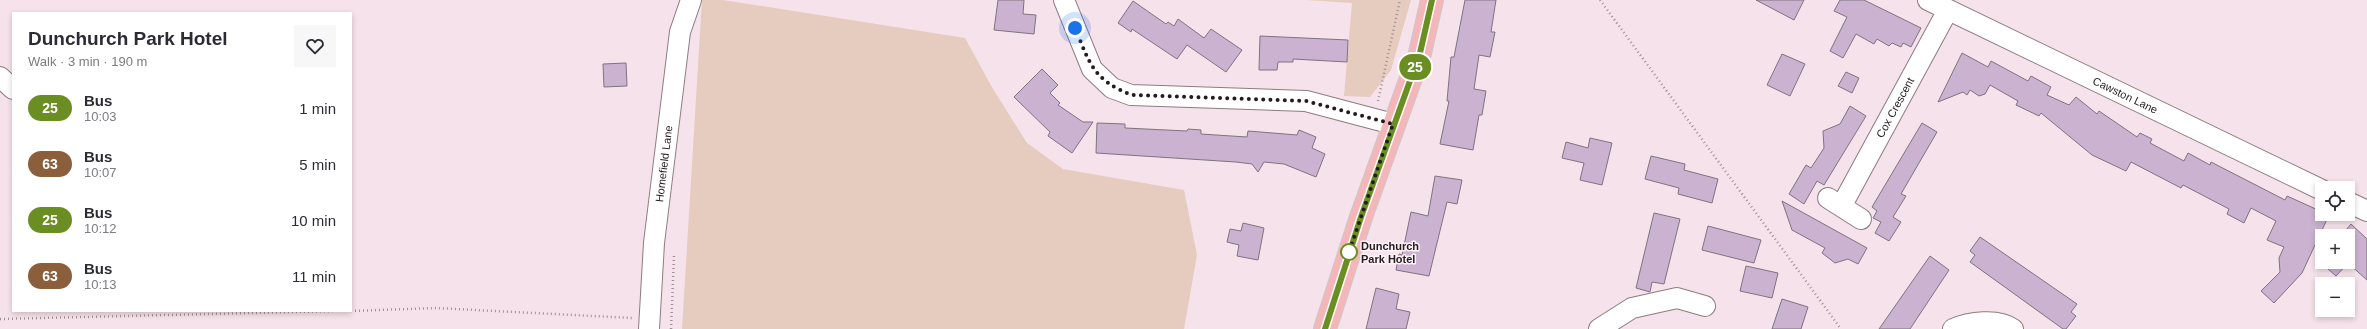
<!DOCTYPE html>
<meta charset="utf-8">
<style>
body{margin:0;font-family:Arial,sans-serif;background:#f7f7f7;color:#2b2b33;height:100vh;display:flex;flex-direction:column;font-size:15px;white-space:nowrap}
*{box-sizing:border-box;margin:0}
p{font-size:13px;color:#7c7c81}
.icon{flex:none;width:22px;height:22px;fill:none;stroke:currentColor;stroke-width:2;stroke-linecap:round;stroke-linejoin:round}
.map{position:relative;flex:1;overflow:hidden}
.side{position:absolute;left:12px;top:12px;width:340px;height:300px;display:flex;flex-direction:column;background:#fff;border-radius:0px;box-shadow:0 2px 6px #0003}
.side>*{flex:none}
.badge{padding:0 8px;border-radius:13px;font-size:14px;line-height:26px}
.controls{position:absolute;left:2315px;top:181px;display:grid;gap:8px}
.controls a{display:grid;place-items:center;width:40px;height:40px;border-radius:0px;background:#fff;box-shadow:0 2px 6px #0003;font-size:20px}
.you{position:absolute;width:20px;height:20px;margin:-10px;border:3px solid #fff;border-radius:50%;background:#1a73e8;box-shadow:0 0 0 6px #1a73e833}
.map>.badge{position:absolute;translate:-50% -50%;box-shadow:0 0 0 2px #fff}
.round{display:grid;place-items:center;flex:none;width:42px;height:42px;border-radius:0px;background:#f7f7f7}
.head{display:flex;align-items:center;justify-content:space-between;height:68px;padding:0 16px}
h1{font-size:19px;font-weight:700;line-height:30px}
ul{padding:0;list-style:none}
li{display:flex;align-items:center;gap:12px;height:56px;padding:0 16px}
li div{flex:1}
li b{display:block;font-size:15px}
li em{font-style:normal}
li .badge{min-width:44px;font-weight:700;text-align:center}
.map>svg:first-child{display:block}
.green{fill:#e6cbbf}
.building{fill:#cbb2d0;stroke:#7e7380}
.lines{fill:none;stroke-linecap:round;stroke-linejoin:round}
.minor-casing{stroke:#8d7b83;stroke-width:22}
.major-casing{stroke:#cac9c9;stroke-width:24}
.path{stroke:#9d8f95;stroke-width:2.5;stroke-dasharray:1 3;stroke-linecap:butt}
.minor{stroke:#fff;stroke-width:20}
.major{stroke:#f5b6b9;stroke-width:22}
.line-casing{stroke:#fff;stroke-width:9}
.line{stroke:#6b8e23;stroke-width:6}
.walk{stroke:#221c1f;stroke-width:4;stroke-dasharray:0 7.2}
.stop-dot{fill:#fff;stroke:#6b8e23;stroke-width:2}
.labels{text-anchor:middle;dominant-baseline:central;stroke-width:3;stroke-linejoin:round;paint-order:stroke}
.street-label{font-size:11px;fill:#221c1f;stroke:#fef2f7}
.stop-label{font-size:11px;font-weight:bold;fill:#221c1f;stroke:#fef2f7;text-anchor:start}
</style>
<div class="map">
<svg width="2367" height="329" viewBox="0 0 2367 329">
<rect width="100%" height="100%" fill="#f6e2ea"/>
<!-- green -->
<g class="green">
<polygon points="702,0 723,0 965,38 993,89 1027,143 1063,169 1184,190 1197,255 1184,329 682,329"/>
<polygon points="1306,0 1411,0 1391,70 1370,97 1344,96 1352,3"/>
</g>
<!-- building -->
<g class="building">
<polygon points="998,0 1024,0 1023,14 1036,15 1034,34 994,30"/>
<polygon points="1465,0 1496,0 1491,32 1495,32 1490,57 1479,55 1474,89 1486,91 1482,115 1479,115 1473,150 1440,144 1449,101 1447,101 1451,57 1454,57"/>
<polygon points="1756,0 1804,0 1794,20"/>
<polygon points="1840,0 1864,0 1921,28 1911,47 1903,43 1901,47 1892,43 1889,46 1877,39 1874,44 1856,34 1843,58 1830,51 1847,17 1834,11"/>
<polygon points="1133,1 1166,24 1168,22 1174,26 1178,19 1204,38 1211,29 1242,50 1226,72 1187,45 1177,59 1132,29 1131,32 1118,23"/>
<polygon points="1260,36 1348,40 1347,62 1293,59 1293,62 1278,62 1277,70 1259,70"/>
<polygon points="1962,53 1988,67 1991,61 2028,81 2031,76 2051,87 2047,95 2069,105 2076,97 2097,114 2099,111 2137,137 2140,133 2152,139 2150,143 2184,161 2188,153 2210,165 2211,162 2285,200 2287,196 2329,215 2302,273 2274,303 2261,291 2280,272 2279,258 2284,247 2267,240 2276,221 2251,208 2244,223 2227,214 2229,209 2183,185 2181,188 2131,162 2126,171 2092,155 2041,113 2039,116 2016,105 2018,101 1990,85 1985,94 1979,96 1970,90 1967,95 1963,92 1938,102"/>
<polygon points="1782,54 1805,64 1790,96 1767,85"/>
<polygon points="626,63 627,86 604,87 603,64"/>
<polygon points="1042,69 1058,85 1050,93 1060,103 1058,105 1083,122 1093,122 1072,153 1048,136 1050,132 1014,97"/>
<polygon points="1846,72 1859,78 1852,93 1838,86"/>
<polygon points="1850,106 1866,116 1824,185 1817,181 1804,204 1789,194 1806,165 1811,168 1824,148 1823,131 1840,124"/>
<polygon points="1097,123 1125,124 1125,128 1187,131 1188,129 1201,130 1201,134 1247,137 1248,131 1297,135 1299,130 1316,137 1312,148 1325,154 1316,177 1284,164 1264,162 1258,172 1252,164 1236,162 1096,153"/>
<polygon points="1922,123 1937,132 1901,194 1906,196 1893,217 1901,222 1889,241 1875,233 1881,222 1873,218 1877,211 1872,207"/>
<polygon points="1590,138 1612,143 1602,185 1580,180 1584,163 1562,158 1566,142 1588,148"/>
<polygon points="1651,156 1685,164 1684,170 1718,179 1712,203 1678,194 1679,188 1645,179"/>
<polygon points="1435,176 1462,180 1457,204 1447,202 1429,276 1396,270 1399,254 1402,255 1411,212 1428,216"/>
<polygon points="1782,201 1867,248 1858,264 1848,259 1835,263 1822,253 1825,248 1792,230"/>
<polygon points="1654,213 1680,219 1664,284 1652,282 1650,292 1636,288"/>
<polygon points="1243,223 1264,228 1258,260 1237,256 1239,245 1227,242 1230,229 1241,231"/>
<polygon points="2351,224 2367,239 2367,280 2348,263 2336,276 2319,261 2322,257 2322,262 2348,262 2348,236 2341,236"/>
<polygon points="1708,226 1761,240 1754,263 1702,250"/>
<polygon points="1980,237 2077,304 2071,312 2076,316 2066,329 2063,329 1970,262 1975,255 1970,251"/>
<polygon points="1930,256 1949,270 1910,329 1879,329"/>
<polygon points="1746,266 1778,273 1772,298 1740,291"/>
<polygon points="1376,288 1399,294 1396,309 1410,312 1406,329 1366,329"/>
<polygon points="1782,299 1808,307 1801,329 1772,329"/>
</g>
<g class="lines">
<defs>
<g id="minor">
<polyline points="1064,0 1092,69 1112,88 1131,95 1306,101 1393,124"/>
<path id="s1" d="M1928,0L2322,190"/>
<polyline points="0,77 13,89"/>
<polyline points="1828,198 1861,219"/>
<polyline points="2348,202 2367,211"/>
<path id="s2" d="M1842,205L1948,10"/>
<path id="s3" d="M649,329L654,243L680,32L691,0"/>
<polyline points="1599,329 1632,308 1677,298 1705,306"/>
<path d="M1953,329C1969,322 1998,318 2013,329"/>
</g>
<polyline id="major" points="1325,329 1361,217 1420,53 1432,0"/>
</defs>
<!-- minor casing -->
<use href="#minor" class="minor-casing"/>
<!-- major casing -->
<use href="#major" class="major-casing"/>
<!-- path -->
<g class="path">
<polyline points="1600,0 1841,329"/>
<polyline points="1378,101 1400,0"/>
<polyline points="351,311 436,308 632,318"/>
<polyline points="0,319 336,311"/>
<polyline points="671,329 674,256"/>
</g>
<!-- minor -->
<use href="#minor" class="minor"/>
<!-- major -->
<use href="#major" class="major"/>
</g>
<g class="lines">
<defs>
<polyline id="line" points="1325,329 1361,217 1420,53 1432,0"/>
</defs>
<!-- line casing -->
<use href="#line" class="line-casing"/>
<!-- line -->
<use href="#line" class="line"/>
<!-- walk -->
<path class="walk" d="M1075,28C1090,64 1093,80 1132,95L1306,101L1393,124L1349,252"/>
</g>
<!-- markers -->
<circle class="stop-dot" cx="1349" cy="252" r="8"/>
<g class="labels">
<!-- street labels -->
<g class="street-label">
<text stroke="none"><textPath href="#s1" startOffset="219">Cawston Lane</textPath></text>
<text stroke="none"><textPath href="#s2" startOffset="111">Cox Crescent</textPath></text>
<text stroke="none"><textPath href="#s3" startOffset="166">Homefield Lane</textPath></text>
</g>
<!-- stop labels -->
<g class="stop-label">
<text x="1361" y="246">Dunchurch<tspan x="1361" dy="13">Park Hotel</tspan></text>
</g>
</g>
</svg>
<div class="controls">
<a><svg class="icon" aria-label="locate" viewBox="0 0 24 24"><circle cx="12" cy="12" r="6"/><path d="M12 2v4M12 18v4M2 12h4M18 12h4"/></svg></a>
<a>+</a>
<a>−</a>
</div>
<div class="you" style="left:1075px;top:28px"></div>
<b class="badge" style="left:1415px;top:67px;background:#6b8e23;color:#fff">25</b>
<section class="side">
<div class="head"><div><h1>Dunchurch Park Hotel</h1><p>Walk · 3 min · 190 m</p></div><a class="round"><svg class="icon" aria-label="heart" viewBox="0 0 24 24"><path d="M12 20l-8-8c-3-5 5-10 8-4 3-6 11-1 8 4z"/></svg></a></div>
<ul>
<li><span class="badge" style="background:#6b8e23;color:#fff">25</span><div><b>Bus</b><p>10:03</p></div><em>1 min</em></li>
<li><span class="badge" style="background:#8b5e3c;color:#fff">63</span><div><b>Bus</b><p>10:07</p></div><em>5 min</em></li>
<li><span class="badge" style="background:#6b8e23;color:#fff">25</span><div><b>Bus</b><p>10:12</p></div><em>10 min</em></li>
<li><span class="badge" style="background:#8b5e3c;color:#fff">63</span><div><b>Bus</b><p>10:13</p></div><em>11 min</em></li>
</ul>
</section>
</div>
